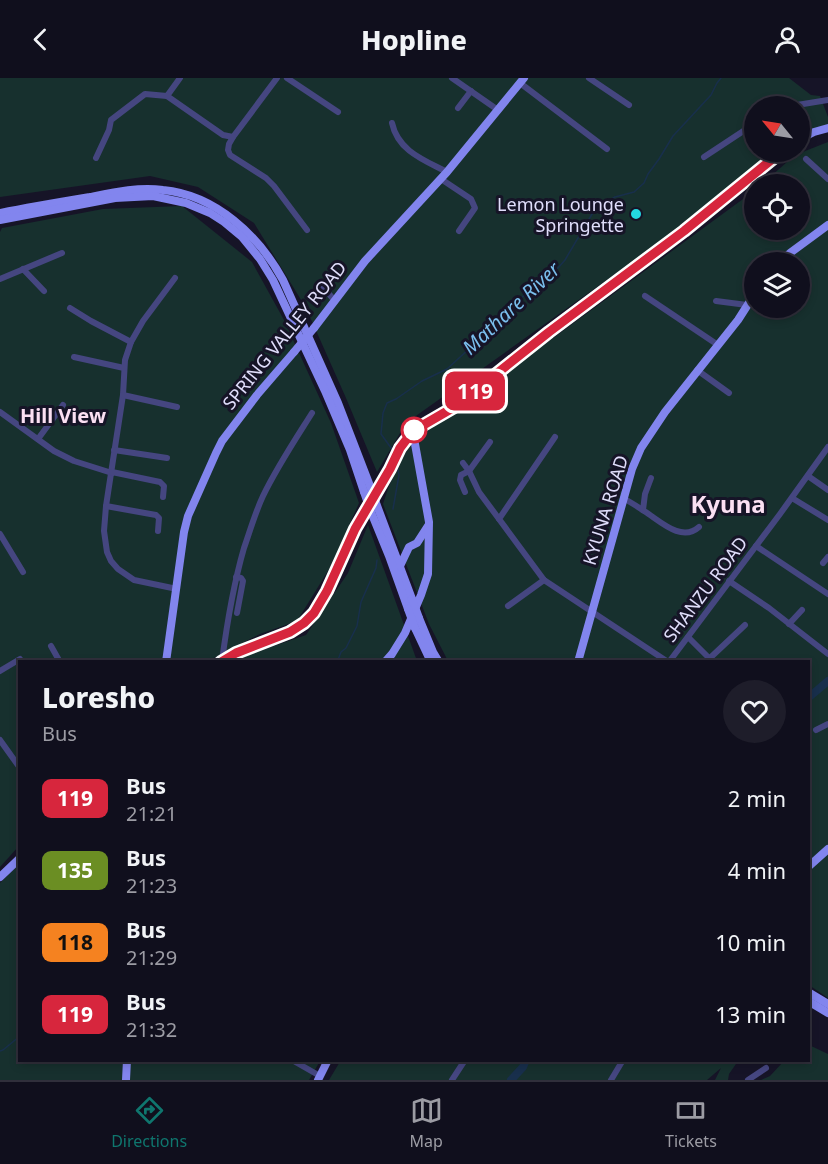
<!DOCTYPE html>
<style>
body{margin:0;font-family:"Noto Sans",sans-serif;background:#1e1d2a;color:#f1f3f6;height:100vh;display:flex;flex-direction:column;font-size:22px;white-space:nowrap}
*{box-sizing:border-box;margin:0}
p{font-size:20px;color:#9c9ca4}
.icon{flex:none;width:33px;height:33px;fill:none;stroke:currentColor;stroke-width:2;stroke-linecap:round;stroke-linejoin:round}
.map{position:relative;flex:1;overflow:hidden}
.side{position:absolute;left:18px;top:582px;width:792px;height:402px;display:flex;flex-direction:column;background:#100f1d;border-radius:0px;box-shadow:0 3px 9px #0003,0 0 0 2px #302f3b}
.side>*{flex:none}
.badge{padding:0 12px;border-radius:9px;font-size:21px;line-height:39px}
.needle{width:39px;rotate:300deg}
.buttons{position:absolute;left:744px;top:18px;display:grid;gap:12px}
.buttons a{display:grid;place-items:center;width:66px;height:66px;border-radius:50%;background:#100f1d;box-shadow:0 3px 9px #0003,0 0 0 2px #302f3b;font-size:30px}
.map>.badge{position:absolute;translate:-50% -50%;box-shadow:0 0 0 3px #fff}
.round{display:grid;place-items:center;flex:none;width:63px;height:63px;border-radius:32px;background:#1e1d2a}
.overview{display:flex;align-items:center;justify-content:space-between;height:102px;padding:0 24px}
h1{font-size:28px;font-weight:800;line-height:45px}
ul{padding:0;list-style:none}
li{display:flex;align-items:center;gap:18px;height:72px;padding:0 24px}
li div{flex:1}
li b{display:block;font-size:22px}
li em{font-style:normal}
li .badge{min-width:66px;font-weight:700;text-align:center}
header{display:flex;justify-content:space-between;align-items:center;height:78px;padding:0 24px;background:#100f1d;font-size:27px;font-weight:800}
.dock{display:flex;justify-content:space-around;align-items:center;height:84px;border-top:2px solid #302f3b;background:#100f1d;font-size:16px;color:#9c9ca4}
.dock a{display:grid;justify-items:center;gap:3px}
.dock .selected{color:#0f766e}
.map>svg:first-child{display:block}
.green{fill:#17302e;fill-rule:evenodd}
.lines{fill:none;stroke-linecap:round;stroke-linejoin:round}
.stream{stroke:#182f4c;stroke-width:1.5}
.river{stroke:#182f4c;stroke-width:8}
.street{stroke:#454680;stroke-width:6}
.secondary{stroke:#8285ee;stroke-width:8}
.secondary-bridge{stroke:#8285ee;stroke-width:8}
.line-casing{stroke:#fff;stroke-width:14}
.line{stroke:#d7263d;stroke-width:9}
.poi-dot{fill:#23d9e2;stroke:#161427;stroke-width:2}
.stop-dot{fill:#fff;stroke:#d7263d;stroke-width:3}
.labels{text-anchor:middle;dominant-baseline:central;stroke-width:6;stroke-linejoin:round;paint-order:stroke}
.poi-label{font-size:18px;fill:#e0defb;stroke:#161427;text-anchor:end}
.street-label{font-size:18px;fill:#e0defb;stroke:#161427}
.water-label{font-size:20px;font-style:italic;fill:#7abeed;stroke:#161427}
.neighbourhood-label{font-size:20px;font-weight:bold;fill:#fbe0f3;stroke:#161427}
.district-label{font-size:24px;font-weight:bold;fill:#fbe0f3;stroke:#161427}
</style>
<header><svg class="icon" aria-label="back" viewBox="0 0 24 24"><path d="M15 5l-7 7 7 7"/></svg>Hopline<svg class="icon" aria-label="person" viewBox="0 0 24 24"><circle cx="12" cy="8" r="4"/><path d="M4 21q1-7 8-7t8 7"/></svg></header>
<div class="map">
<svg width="828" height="1002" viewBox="0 0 828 1002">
<rect width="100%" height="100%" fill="#161427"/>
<!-- green -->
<g class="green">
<polygon points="0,0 789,0 811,17 820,18 828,39 828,47 800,59 800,28 754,28 754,74 780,74 632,184 406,345 377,394 346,320 306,230 254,145 198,109 150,98 0,119"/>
<path d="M828,64V920L809,907L808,584L448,583L429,546L383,426L389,408L409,365L425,351L450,336L483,314L534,274L754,113V152H800V106H762L795,77ZM754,184H800V230H754Z"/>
<polygon points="182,128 252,184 284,242 331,345 359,425 331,488 297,543 260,556 208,583 20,584 19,768 0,789 0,154 2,150 103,131"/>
<polygon points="368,447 417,583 234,584 239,580 306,557 348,495"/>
<polygon points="19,786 20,982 320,983 309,1002 0,1002 0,805"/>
<polygon points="809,967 828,976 828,1002 761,1002 770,998 784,983 808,982"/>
<polygon points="341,982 738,983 729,996 728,1002 715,1002 721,990 707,1002 329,1002"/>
</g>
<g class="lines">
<!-- stream -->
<g class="stream">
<polyline points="394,374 381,356 383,335 387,325 396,321 422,303 447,291 482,259 487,252 497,244 502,234 510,231 537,205 558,190 565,182 595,131 615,119 634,114 644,105 648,96 659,81 673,58 711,17 717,5 721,0"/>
<polyline points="393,431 399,397 397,387"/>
<polyline points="335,584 338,582 341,574 346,570 357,548 361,524 376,490 377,482"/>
<polyline points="0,973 3,972 20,958"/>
</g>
<!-- river -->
<g class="river">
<polyline points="808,620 828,603"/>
<polyline points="511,1002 523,989 526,982"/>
</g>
<!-- street -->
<g class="street">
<polyline points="277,0 233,59 229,66 228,72 230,77 266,100 274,108 307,152"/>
<polyline points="287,0 338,34"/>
<polyline points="452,0 498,32"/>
<polyline points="589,0 629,27"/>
<polyline points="520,5 607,71"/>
<polyline points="167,18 223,57 233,59"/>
<polyline points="791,28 828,22"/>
<polyline points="458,30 471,13"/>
<path d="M392,45C398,73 424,82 447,94"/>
<polyline points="704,79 754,46"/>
<polyline points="96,80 109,52 111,42 145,16 167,18 180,0"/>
<polyline points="806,81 828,101"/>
<polyline points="441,101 471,121 475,130 459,153"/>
<polyline points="23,191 44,213"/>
<polyline points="175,200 143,243 131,264 125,282 123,317 106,428 104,453 107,474 111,483 118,491 134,502 177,511"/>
<polyline points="0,201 62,175"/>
<polyline points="323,209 335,223"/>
<polyline points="645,218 718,267"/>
<polyline points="716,223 747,227"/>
<polyline points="70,230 91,243 131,264"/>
<polyline points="74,279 124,290"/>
<polyline points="697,292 729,315"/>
<polyline points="123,317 177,329"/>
<polyline points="0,334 54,373 74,383 112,395"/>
<polyline points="555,359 499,441 544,502 668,584"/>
<polyline points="38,361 63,327"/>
<polyline points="114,372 167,380"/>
<polyline points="463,385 469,393 479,414 499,441"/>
<polyline points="112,394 160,404 164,408 163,419"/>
<polyline points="808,398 828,412"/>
<polyline points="465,414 460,402 461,397 469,393 490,364"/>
<path d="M623,420C630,424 637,428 644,433C659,442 681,465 699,449"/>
<polyline points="792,420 828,442"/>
<polyline points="106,428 156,437 159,440 158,453"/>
<polyline points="643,432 645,416 651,400"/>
<polyline points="0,456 23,494"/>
<polyline points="756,468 828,516"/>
<polyline points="823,485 828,479"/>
<polyline points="236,499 241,500 243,503 237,535"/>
<polyline points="729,503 769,530 828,576"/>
<polyline points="508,528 544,502"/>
<polyline points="789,546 802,532"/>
<polyline points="688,559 713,584"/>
<polyline points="51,568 60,584"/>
<polyline points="710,580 745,547"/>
<path d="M222,583C227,545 233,508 244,470C250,453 255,435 263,418C277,389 295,362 312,335"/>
<polyline points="669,584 780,436 828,369"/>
<polyline points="0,593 20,581"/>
<polyline points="816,652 828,646"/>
<polyline points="0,662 20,690"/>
<polyline points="292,982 320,998"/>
<polyline points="452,1002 465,982"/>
<polyline points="611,1002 623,982"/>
<polyline points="748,1002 766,990"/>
</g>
<!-- secondary -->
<g class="secondary">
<polyline points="800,61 814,54 828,50"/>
<path d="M0,135C30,129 60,124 90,119C115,114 138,109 163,112C216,117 259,158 283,202L338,325L370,408"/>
<polyline points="0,142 115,120 153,118 186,125 210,135 224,144 242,159 260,181 273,202 325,313 350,372 364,414"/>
<polyline points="779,184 790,175 828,147"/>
<polyline points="314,250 365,183 447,94 524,0"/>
<polyline points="376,425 412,521"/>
<polyline points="371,434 389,478 408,531"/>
<polyline points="400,488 409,469 417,465 428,448"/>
<polyline points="419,540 433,574 439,584"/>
<polyline points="415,550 431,584"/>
<polyline points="166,584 184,454 188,438 216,375 222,363 257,317 294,274"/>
<polyline points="221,584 246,570 290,554 304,545 314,535 327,513 355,451 390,391 402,367 413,353 456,328 549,254 684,153 781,74"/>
<polyline points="385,584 392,576 405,555 421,517 428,496 429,444 415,366 410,356"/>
<polyline points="578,584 632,391 641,370 665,334 738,242 754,217"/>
<polyline points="808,789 828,771"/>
<polyline points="0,799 20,780"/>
<polyline points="808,914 828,926"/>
<polyline points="808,923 828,935"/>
<polyline points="126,1002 127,982"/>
<polyline points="318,1002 328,982"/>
</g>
<!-- secondary-bridge -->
<g class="secondary-bridge">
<polyline points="294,274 314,250"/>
<polyline points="370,408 376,425"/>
<polyline points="364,414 371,434"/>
<polyline points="412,521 419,540"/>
<polyline points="408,531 415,550"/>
</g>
</g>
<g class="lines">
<defs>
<polyline id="line" points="221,584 236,575 290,554 304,545 314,535 327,513 355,451 390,391 400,370 413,353 456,328 549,254 684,153 781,74"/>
</defs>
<!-- line casing -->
<use href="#line" class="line-casing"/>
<!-- line -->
<use href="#line" class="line"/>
</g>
<!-- markers -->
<circle class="poi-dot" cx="636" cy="136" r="6"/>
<circle class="stop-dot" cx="414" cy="352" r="12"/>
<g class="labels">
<!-- poi labels -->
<g class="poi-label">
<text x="624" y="126">Lemon Lounge<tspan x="624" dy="21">Springette</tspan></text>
</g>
<!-- street labels -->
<g class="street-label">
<text transform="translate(284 257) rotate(-51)">SPRING VALLEY ROAD</text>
<text transform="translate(605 432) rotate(-73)">KYUNA ROAD</text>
<text transform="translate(705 511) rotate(-53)">SHANZU ROAD</text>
</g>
<!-- water labels -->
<g class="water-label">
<text transform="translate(511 230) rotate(-43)">Mathare River</text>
</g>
<!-- neighbourhood labels -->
<g class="neighbourhood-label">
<text x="63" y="337">Hill View</text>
</g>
<!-- district labels -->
<g class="district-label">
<text x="728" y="425">Kyuna</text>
</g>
</g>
</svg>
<div class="buttons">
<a><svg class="needle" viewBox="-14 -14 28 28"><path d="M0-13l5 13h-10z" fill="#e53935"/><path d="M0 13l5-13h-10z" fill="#9c9ca4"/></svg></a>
<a><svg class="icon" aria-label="locate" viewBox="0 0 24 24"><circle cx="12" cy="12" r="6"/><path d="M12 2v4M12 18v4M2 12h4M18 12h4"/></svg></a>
<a><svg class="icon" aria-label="layers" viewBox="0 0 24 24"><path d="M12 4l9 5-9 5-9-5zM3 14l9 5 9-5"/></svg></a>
</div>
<b class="badge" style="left:475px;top:313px;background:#d7263d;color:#fff">119</b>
<section class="side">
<div class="overview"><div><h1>Loresho</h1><p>Bus</p></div><a class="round"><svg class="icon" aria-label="heart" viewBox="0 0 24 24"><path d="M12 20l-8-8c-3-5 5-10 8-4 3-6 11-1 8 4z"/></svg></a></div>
<ul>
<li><span class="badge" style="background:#d7263d;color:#fff">119</span><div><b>Bus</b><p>21:21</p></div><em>2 min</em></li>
<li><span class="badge" style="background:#6b8e23;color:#fff">135</span><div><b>Bus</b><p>21:23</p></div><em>4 min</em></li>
<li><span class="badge" style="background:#f58220;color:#111">118</span><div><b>Bus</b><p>21:29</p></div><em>10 min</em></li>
<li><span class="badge" style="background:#d7263d;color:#fff">119</span><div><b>Bus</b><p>21:32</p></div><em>13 min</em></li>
</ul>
</section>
</div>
<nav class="dock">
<a class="selected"><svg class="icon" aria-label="directions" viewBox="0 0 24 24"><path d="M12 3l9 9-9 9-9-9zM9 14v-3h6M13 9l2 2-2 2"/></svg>Directions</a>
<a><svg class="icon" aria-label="map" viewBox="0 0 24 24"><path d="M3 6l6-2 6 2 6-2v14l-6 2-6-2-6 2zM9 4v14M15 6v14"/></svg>Map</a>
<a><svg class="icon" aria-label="tickets" viewBox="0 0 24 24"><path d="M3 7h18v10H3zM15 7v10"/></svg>Tickets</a>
</nav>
